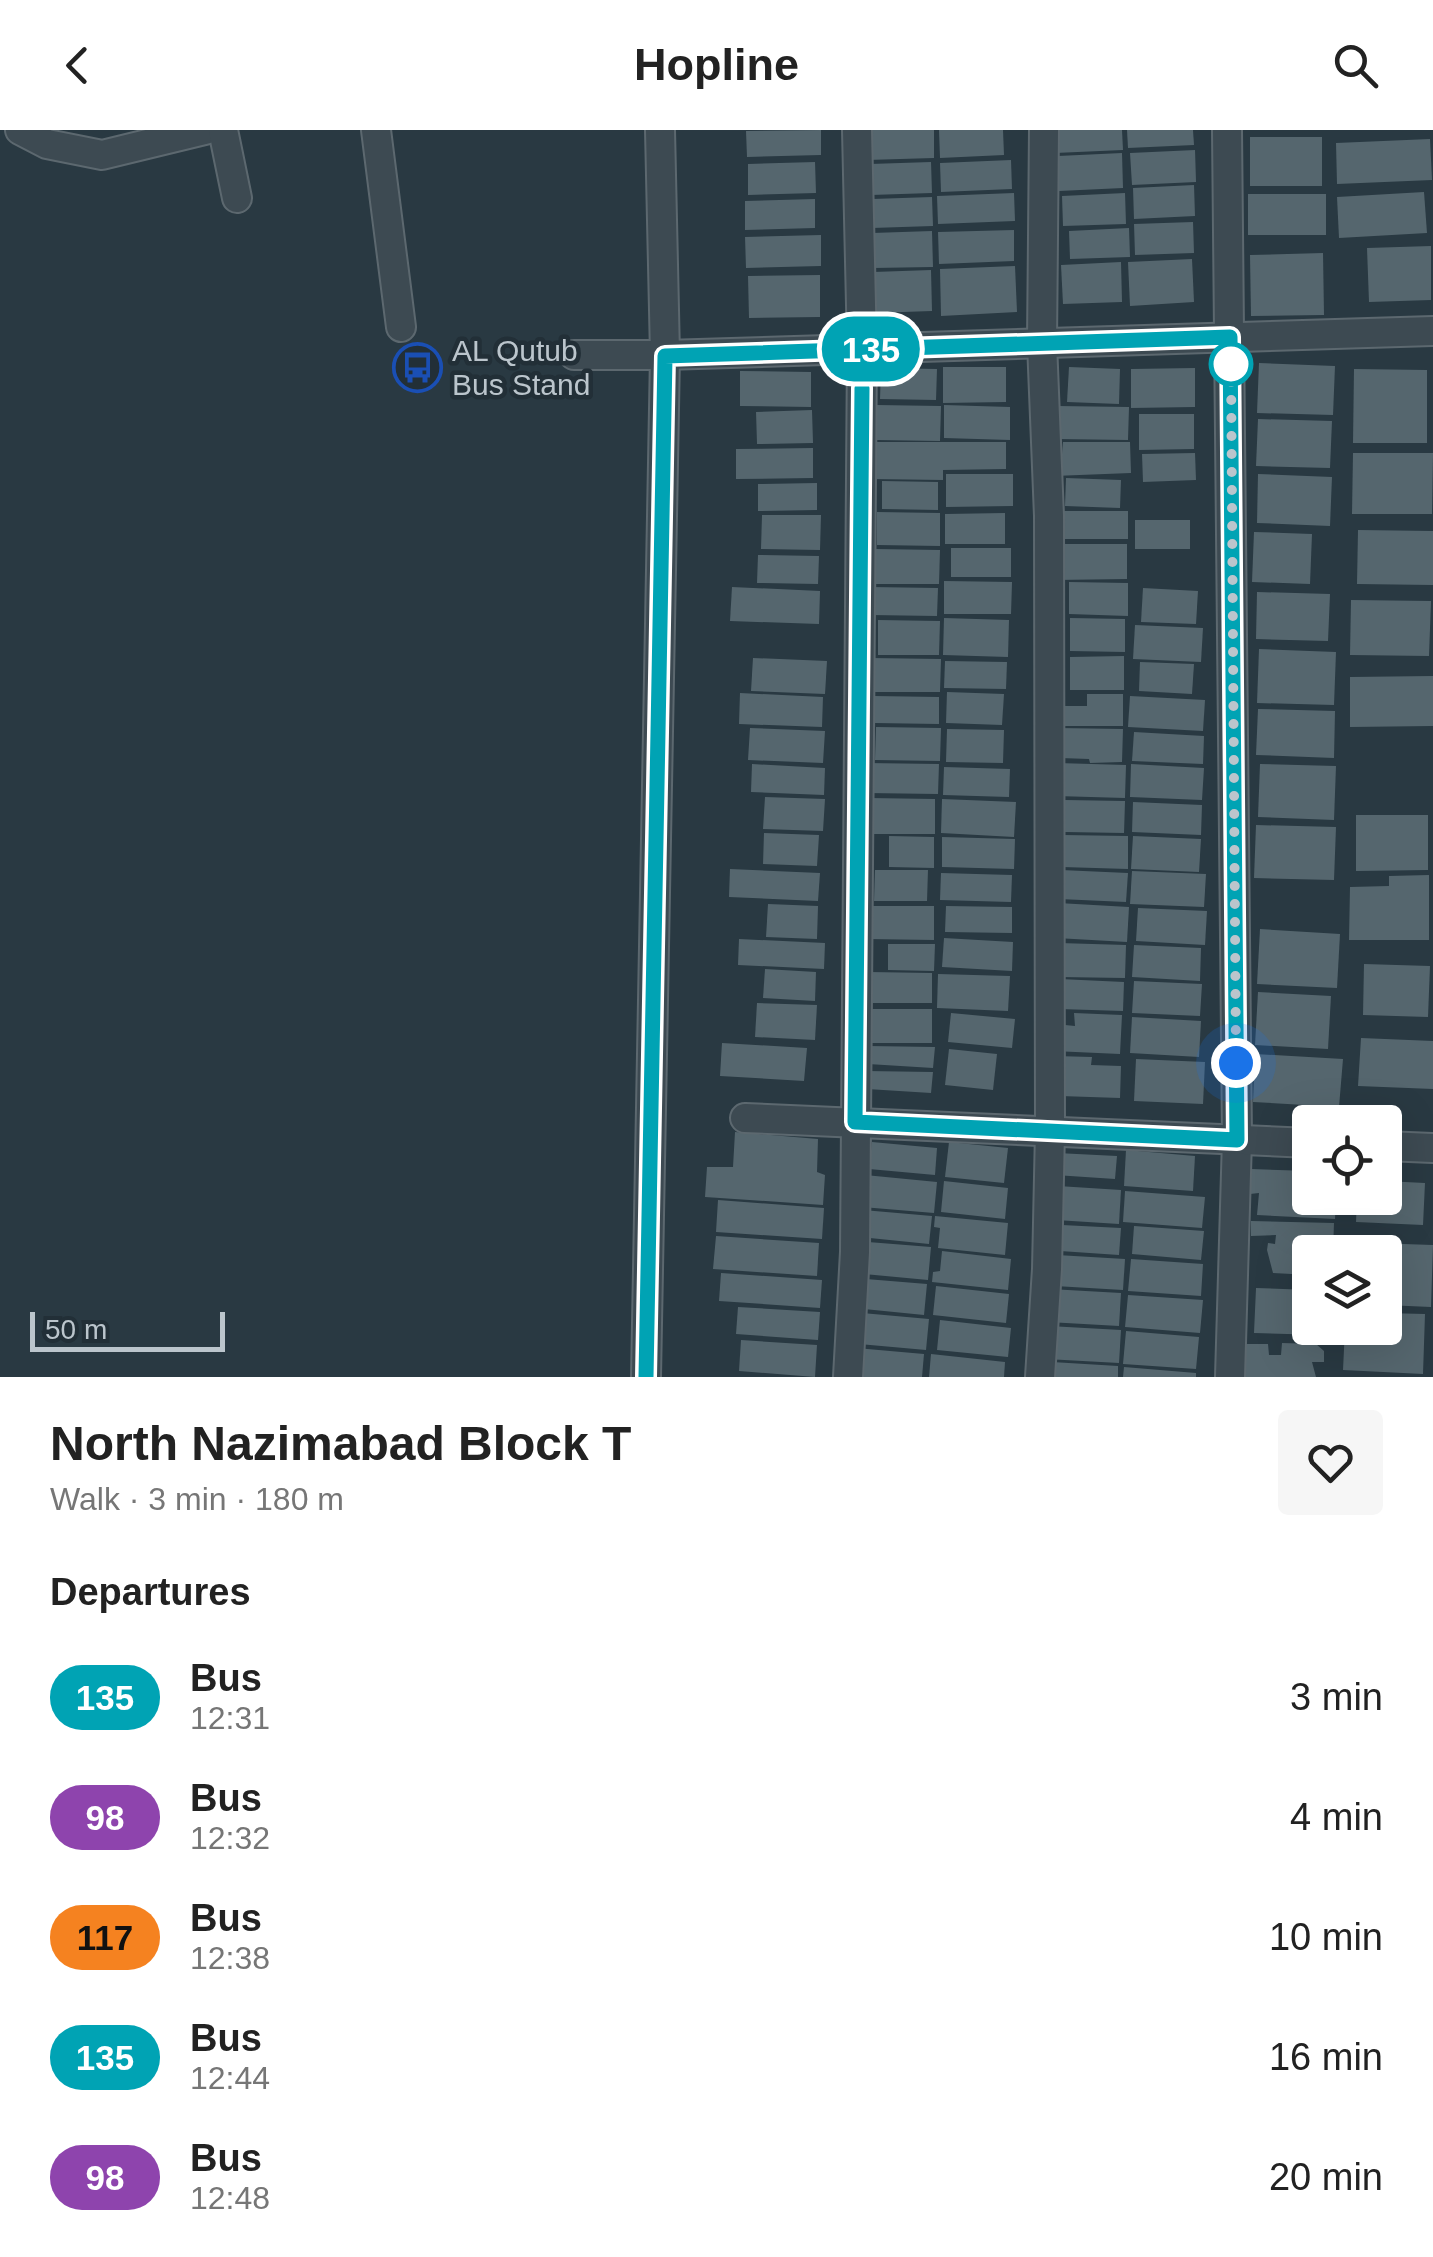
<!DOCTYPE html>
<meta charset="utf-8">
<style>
body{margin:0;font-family:Arial,sans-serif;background:#f6f6f6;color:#222;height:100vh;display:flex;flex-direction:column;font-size:38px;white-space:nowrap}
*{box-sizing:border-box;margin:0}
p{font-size:32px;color:#767676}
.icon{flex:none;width:55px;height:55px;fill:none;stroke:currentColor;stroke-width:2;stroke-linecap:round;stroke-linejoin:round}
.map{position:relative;height:1247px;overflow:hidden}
.drawer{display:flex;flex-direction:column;background:#fff;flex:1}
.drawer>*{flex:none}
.badge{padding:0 20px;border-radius:32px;font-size:35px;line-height:65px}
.tools{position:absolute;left:1292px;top:975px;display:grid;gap:20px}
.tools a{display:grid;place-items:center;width:110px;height:110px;border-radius:10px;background:#fff;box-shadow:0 10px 40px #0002;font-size:50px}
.scale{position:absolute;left:30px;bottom:25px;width:195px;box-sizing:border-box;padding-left:10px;border:5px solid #bbc5cc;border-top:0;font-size:28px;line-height:35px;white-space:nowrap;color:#bbc5cc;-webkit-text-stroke:8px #222f37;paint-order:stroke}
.you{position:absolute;width:50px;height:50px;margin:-25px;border:8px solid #fff;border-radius:50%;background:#1a73e8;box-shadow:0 0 0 15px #1a73e833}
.map>.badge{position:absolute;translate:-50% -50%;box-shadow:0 0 0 5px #fff}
h2{padding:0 50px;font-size:38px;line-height:90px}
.round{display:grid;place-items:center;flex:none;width:105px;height:105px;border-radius:10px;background:#f6f6f6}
.overview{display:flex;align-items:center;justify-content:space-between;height:170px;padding:0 50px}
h1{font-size:48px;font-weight:700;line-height:75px}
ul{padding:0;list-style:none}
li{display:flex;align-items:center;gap:30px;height:120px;padding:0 50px}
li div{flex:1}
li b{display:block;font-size:38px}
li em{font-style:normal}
li .badge{min-width:110px;font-weight:700;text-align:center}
header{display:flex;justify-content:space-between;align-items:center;height:130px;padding:0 50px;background:#fff;font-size:45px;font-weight:700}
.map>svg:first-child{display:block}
.building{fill:#55666e}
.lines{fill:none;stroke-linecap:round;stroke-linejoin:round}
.street-casing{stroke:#5c686f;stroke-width:32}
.street{stroke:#3d4a52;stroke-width:28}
.line-casing{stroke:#fff;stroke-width:22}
.line{stroke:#00a3b4;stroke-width:15}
.walk{stroke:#bbc5cc;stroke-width:10;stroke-dasharray:0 18}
.stop-dot{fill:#fff;stroke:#00a3b4;stroke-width:5}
.labels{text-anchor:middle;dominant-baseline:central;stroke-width:9;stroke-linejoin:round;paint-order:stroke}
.poi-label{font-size:30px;fill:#bbc5cc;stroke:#222f37;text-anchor:start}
</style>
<header><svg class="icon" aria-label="back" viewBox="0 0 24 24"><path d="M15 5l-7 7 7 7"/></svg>Hopline<svg class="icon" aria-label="search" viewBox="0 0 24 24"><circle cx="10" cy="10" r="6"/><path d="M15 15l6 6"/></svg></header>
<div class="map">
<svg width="1433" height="1247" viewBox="0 0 1433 1247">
<rect width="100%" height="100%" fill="#293942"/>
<!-- building -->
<g class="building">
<polygon points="821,0 821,25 747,27 746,1"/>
<polygon points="866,0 934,0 934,28 867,30"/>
<polygon points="939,0 1003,0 1004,25 940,28"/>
<polygon points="1054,0 1122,0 1123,20 1055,23"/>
<polygon points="1127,0 1193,0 1194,15 1128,18"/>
<rect x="1250" y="7" width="72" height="49"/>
<polygon points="1430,9 1432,50 1337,54 1336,13"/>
<polygon points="1195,20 1196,52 1132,55 1130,23"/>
<polygon points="1122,23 1123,58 1059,61 1058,26"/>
<polygon points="1011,30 1012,59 941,62 940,33"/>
<polygon points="815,32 816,63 748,65 748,34"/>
<polygon points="931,32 932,63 871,65 870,34"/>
<polygon points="1194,55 1195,86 1134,89 1133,58"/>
<polygon points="1424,62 1427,103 1339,108 1337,67"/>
<polygon points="1014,63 1015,91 938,94 937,66"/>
<polygon points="1125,63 1126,94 1063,96 1062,66"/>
<rect x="1248" y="64" width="78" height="41"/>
<polygon points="932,67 933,96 872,98 872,69"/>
<polygon points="815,69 815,98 745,100 745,71"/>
<polygon points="1193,92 1194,123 1135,125 1134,94"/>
<polygon points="1129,98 1130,127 1070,129 1069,101"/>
<polygon points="1014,100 1014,131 939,134 938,102"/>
<polygon points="932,101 933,137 873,138 872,103"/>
<polygon points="821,105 821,136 746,138 745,107"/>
<polygon points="1431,116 1431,170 1369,172 1367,118"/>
<polygon points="1323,123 1324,185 1251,186 1250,125"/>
<polygon points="1192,129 1194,172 1130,176 1128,132"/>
<polygon points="1121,132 1122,172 1063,174 1061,135"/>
<polygon points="1015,136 1017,182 941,186 940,139"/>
<polygon points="931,140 932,181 874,183 873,142"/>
<polygon points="820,145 820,187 749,188 748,146"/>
<polygon points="1259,233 1335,236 1333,285 1257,283"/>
<polygon points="943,237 1006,237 1006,272 943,273"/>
<polygon points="1069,237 1120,239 1119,274 1067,272"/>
<polygon points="881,238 937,239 936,270 880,269"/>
<polygon points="1195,238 1195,277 1131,278 1131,239"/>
<polygon points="1354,239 1427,240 1427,313 1353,313"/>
<polygon points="740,241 811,242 811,277 740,276"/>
<polygon points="877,275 941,276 940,311 877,310"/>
<polygon points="944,275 1010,277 1010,310 944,308"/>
<polygon points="1057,276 1129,277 1128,310 1056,309"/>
<polygon points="812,280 813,313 757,314 756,282"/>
<polygon points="1139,284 1194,284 1194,319 1139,320"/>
<polygon points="1258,289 1332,291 1330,338 1256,336"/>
<polygon points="872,312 1006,312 1006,339 943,340 943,350 871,349"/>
<polygon points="1063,312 1130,312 1131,343 1054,346 1054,337 1061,336"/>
<polygon points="813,318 813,348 736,349 736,319"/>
<polygon points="1195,323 1196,350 1143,352 1142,324"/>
<polygon points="1353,323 1433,323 1432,384 1352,384"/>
<polygon points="946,344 1013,344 1013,376 946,377"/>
<polygon points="1258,344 1332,347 1330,396 1257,393"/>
<polygon points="1066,348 1121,350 1120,378 1065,376"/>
<polygon points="882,351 938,352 938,380 882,379"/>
<polygon points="817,353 817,380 758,381 758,354"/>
<polygon points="1059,381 1128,381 1128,409 1058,409"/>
<polygon points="877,382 940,383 940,416 877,415"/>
<polygon points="1005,383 1005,414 945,414 945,384"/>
<polygon points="762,385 821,385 820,420 761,419"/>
<rect x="1135" y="390" width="55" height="29"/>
<polygon points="1358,400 1433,401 1433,455 1357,454"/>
<polygon points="1254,402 1312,404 1310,454 1252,452"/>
<polygon points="1056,414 1127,414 1127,449 1056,450"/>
<rect x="951" y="418" width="60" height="29"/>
<polygon points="875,419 940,420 939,454 875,454"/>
<polygon points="758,425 819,426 818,454 757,453"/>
<polygon points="944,451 1012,452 1011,484 944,484"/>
<polygon points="1069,452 1128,453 1128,486 1069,484"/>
<polygon points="732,457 820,461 819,494 730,491"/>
<polygon points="870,457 938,458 937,486 870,485"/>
<polygon points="1143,458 1198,461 1196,494 1141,492"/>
<polygon points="1257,462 1330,464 1328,511 1256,509"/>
<polygon points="1351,470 1431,471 1429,526 1350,525"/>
<polygon points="944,488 1009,490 1008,527 943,525"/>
<polygon points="1070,488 1125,489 1125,522 1070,521"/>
<polygon points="878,490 940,491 939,525 878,525"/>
<polygon points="1135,495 1203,498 1201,532 1133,529"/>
<polygon points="1259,519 1336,522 1334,575 1257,573"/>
<polygon points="1124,526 1124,560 1070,560 1070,527"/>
<polygon points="753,528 827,531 825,564 751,561"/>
<polygon points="870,528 941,529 940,562 869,562"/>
<polygon points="945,531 1007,532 1006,559 944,558"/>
<polygon points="1140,532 1194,534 1192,564 1139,561"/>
<polygon points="1433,546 1433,596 1350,597 1350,547"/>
<polygon points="947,562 1004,564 1002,595 946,593"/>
<polygon points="740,563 823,567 822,597 739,594"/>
<polygon points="1087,564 1123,564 1123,596 1064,596 1065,576 1087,576"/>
<polygon points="874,566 939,567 939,594 874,593"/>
<polygon points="1130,566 1205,570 1203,601 1128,597"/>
<polygon points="1258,579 1335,581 1334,628 1256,625"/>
<polygon points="876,597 941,598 940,631 875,630"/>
<polygon points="750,598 825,601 823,633 748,630"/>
<polygon points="1058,598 1123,599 1122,632 1090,633 1089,629 1060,628"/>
<polygon points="947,599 1004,600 1003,633 946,632"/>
<polygon points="1134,602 1204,606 1203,634 1132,631"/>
<polygon points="866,633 939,634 938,664 866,663"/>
<polygon points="1057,633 1126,635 1125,668 1056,666"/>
<polygon points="752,634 825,638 824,665 751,662"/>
<polygon points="1131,634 1204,638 1202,670 1130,667"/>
<polygon points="1260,634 1336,636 1334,690 1258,687"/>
<polygon points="944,637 1010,639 1009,667 943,665"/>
<polygon points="765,667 825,669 823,701 763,699"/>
<polygon points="869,668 935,669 935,704 869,704"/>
<polygon points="942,669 1016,672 1014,707 941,703"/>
<polygon points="1065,670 1125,671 1124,703 1065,702"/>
<polygon points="1133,672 1202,675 1201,705 1132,702"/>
<polygon points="1356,685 1428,685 1428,740 1356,741"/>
<polygon points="1256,695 1336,697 1334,750 1254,748"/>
<polygon points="764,703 819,705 817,736 763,734"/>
<polygon points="1063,705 1128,706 1128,739 1062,737"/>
<polygon points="889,706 934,707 934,738 889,737"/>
<polygon points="1133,706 1201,709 1199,742 1131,739"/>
<polygon points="942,707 1015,709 1014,739 942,737"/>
<polygon points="730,739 820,743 818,771 729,767"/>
<polygon points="875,740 928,740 927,771 874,771"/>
<polygon points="1061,740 1128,743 1126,772 1059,769"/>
<polygon points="1132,741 1206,744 1204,777 1130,774"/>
<polygon points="941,743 1012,745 1011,772 940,770"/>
<polygon points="1429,745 1429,810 1349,810 1350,757 1389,756 1389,746"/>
<polygon points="1058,773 1129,777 1127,812 1056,808"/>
<polygon points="768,774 818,776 817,809 766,807"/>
<polygon points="868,776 934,776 934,810 867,809"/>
<polygon points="946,776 1012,777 1012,803 945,802"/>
<polygon points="1138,778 1207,781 1205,815 1136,811"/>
<polygon points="1260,799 1340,804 1337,858 1257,854"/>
<polygon points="944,808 1013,812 1012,841 942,837"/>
<polygon points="739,809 825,813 824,839 738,835"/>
<polygon points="1059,813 1126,815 1125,848 1059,847"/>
<polygon points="888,814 935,814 934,841 888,840"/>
<polygon points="1134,815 1201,818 1200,851 1132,847"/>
<polygon points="1364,834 1430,836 1428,887 1363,885"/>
<polygon points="765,839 816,842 815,871 763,868"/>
<polygon points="869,842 932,843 932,873 869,873"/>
<polygon points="938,844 1010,846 1008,881 937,878"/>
<polygon points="1060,849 1124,852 1123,881 1059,879"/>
<polygon points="1134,851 1202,854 1200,886 1132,883"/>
<polygon points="1258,862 1331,866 1328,919 1255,915"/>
<polygon points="757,873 817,875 815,910 755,907"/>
<rect x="869" y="879" width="63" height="34"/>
<polygon points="951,883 1015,889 1012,918 948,912"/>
<polygon points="1074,883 1122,885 1120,924 1053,921 1055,894 1075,896"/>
<polygon points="1132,887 1201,891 1199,927 1130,923"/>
<polygon points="1361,908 1433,911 1433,959 1358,956"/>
<polygon points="722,913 807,918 804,951 720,946"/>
<polygon points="868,916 935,917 933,938 868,934"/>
<polygon points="949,919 997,924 993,960 945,955"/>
<polygon points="1255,924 1343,929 1339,977 1253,972"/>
<polygon points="1055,926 1092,927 1091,935 1121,936 1120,968 1060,966"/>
<polygon points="1136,929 1205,932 1203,974 1134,971"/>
<polygon points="866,941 933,942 931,963 867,959"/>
<polygon points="735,1002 818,1009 817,1042 825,1045 823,1075 705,1067 707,1037 733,1037"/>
<polygon points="872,1012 937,1018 935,1045 869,1039"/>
<polygon points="949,1012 1008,1018 1004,1053 945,1047"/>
<polygon points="1126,1020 1195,1026 1193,1061 1124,1056"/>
<polygon points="1057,1023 1117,1026 1115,1049 1055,1045"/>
<polygon points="1251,1039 1310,1041 1310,1068 1336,1068 1335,1089 1257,1085 1259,1063 1250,1064"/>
<polygon points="865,1045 937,1052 934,1083 862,1077"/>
<polygon points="944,1051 1008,1058 1005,1089 941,1082"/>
<polygon points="1385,1051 1425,1053 1423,1095 1356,1092 1357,1068 1385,1068"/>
<polygon points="1058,1056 1121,1060 1119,1094 1056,1090"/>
<polygon points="1125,1061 1205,1067 1202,1098 1123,1092"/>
<polygon points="718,1070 824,1078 822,1109 716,1102"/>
<polygon points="863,1080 932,1086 929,1114 860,1107"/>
<polygon points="935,1086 1008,1093 1005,1125 938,1118 940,1098 934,1097"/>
<polygon points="1251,1091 1334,1093 1333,1122 1310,1122 1310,1145 1273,1143 1267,1120 1268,1113 1275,1114 1276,1105 1251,1106"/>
<polygon points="1062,1095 1121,1098 1119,1125 1060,1121"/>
<polygon points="1134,1096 1204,1101 1201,1130 1132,1124"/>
<polygon points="716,1106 819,1113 817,1146 713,1139"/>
<polygon points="868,1112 931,1117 928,1150 864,1144"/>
<polygon points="1344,1112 1433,1115 1431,1177 1385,1175 1385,1122 1344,1122"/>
<polygon points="942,1121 1011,1129 1008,1160 932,1152 933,1142 940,1141"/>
<polygon points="1057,1125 1125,1129 1123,1160 1055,1156"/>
<polygon points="1131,1129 1203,1134 1201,1166 1128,1161"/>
<polygon points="721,1143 822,1150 820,1178 719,1171"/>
<polygon points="866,1149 927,1154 924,1185 864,1179"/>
<polygon points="936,1156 1009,1164 1006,1193 933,1185"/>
<polygon points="1256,1158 1310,1160 1310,1198 1322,1198 1322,1205 1254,1203"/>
<polygon points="1050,1159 1121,1163 1119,1196 1048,1192"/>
<polygon points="1128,1165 1203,1170 1200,1203 1125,1197"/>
<polygon points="738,1177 820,1182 818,1210 736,1204"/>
<polygon points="862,1183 929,1189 926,1220 859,1214"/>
<polygon points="1385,1183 1425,1184 1423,1244 1343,1240 1345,1198 1385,1198"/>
<polygon points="940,1190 1011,1198 1008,1227 937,1220"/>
<polygon points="1049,1196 1121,1200 1119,1233 1046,1229"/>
<polygon points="1126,1201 1199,1207 1196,1239 1123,1234"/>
<polygon points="741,1210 817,1215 815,1247 739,1241"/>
<polygon points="1282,1213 1316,1214 1324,1221 1324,1232 1312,1232 1316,1247 1242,1247 1243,1214 1268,1214 1269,1225 1281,1225"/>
<polygon points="856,1218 924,1224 922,1247 854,1247"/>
<polygon points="931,1224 1005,1232 1004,1247 929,1247"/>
<polygon points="1052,1232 1118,1236 1118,1247 1051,1247"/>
<polygon points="1124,1237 1196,1243 1196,1247 1123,1247"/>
</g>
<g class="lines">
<defs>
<g id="street">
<polyline points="20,0 47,14 102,25 205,0"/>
<polyline points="223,0 237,68"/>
<polyline points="376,0 401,197"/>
<polyline points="1227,0 1237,1009 1230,1247"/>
<polyline points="574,225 665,225 1433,201"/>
<polyline points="745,988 1310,1013"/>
<polyline points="1385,1016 1433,1018"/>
<polyline points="646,1247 665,225 660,0"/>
<polyline points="848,1247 855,1122 862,219 857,0"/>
<polyline points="1040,1247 1047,1139 1050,1001 1049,386 1042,213 1044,0"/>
</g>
</defs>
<!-- street casing -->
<use href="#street" class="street-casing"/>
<!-- street -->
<use href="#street" class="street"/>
</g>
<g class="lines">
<defs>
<polyline id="line" points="646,1247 665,226 1230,207 1237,1010 855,992 862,258"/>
</defs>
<!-- line casing -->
<use href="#line" class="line-casing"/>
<!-- line -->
<use href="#line" class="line"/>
<!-- walk -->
<polyline class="walk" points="1231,234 1236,933"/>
</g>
<!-- icons -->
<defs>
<symbol id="bus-ring" viewBox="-11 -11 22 22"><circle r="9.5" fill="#222f37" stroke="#1a4fb4" stroke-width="1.5"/><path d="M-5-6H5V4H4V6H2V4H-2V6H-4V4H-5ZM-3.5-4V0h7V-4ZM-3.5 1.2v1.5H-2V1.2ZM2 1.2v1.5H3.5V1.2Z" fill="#1a4fb4"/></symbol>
</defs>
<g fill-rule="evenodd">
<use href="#bus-ring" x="390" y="210" width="55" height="55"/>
</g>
<!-- markers -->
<circle class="stop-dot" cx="1231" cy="234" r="20"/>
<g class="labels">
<!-- poi labels -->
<g class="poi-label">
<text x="452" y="220">AL Qutub<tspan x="452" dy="34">Bus Stand</tspan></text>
</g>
</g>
</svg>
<div class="tools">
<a><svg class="icon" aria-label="locate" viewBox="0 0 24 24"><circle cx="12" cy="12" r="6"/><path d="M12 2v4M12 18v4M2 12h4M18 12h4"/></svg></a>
<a><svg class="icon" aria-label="layers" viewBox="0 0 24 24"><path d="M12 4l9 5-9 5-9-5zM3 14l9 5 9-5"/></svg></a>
</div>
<div class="scale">50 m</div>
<div class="you" style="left:1236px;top:933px"></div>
<b class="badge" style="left:871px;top:219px;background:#00a3b4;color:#fff">135</b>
</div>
<section class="drawer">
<div class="overview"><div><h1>North Nazimabad Block T</h1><p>Walk · 3 min · 180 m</p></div><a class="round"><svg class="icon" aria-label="heart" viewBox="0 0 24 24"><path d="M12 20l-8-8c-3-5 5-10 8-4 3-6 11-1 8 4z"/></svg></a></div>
<h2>Departures</h2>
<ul>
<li><span class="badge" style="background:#00a3b4;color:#fff">135</span><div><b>Bus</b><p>12:31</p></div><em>3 min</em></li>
<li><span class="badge" style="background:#8e44ad;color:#fff">98</span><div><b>Bus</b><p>12:32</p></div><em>4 min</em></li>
<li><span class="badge" style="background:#f58220;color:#111">117</span><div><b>Bus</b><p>12:38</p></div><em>10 min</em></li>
<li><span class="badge" style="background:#00a3b4;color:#fff">135</span><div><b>Bus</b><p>12:44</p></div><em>16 min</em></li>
<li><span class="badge" style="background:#8e44ad;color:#fff">98</span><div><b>Bus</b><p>12:48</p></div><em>20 min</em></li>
</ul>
</section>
